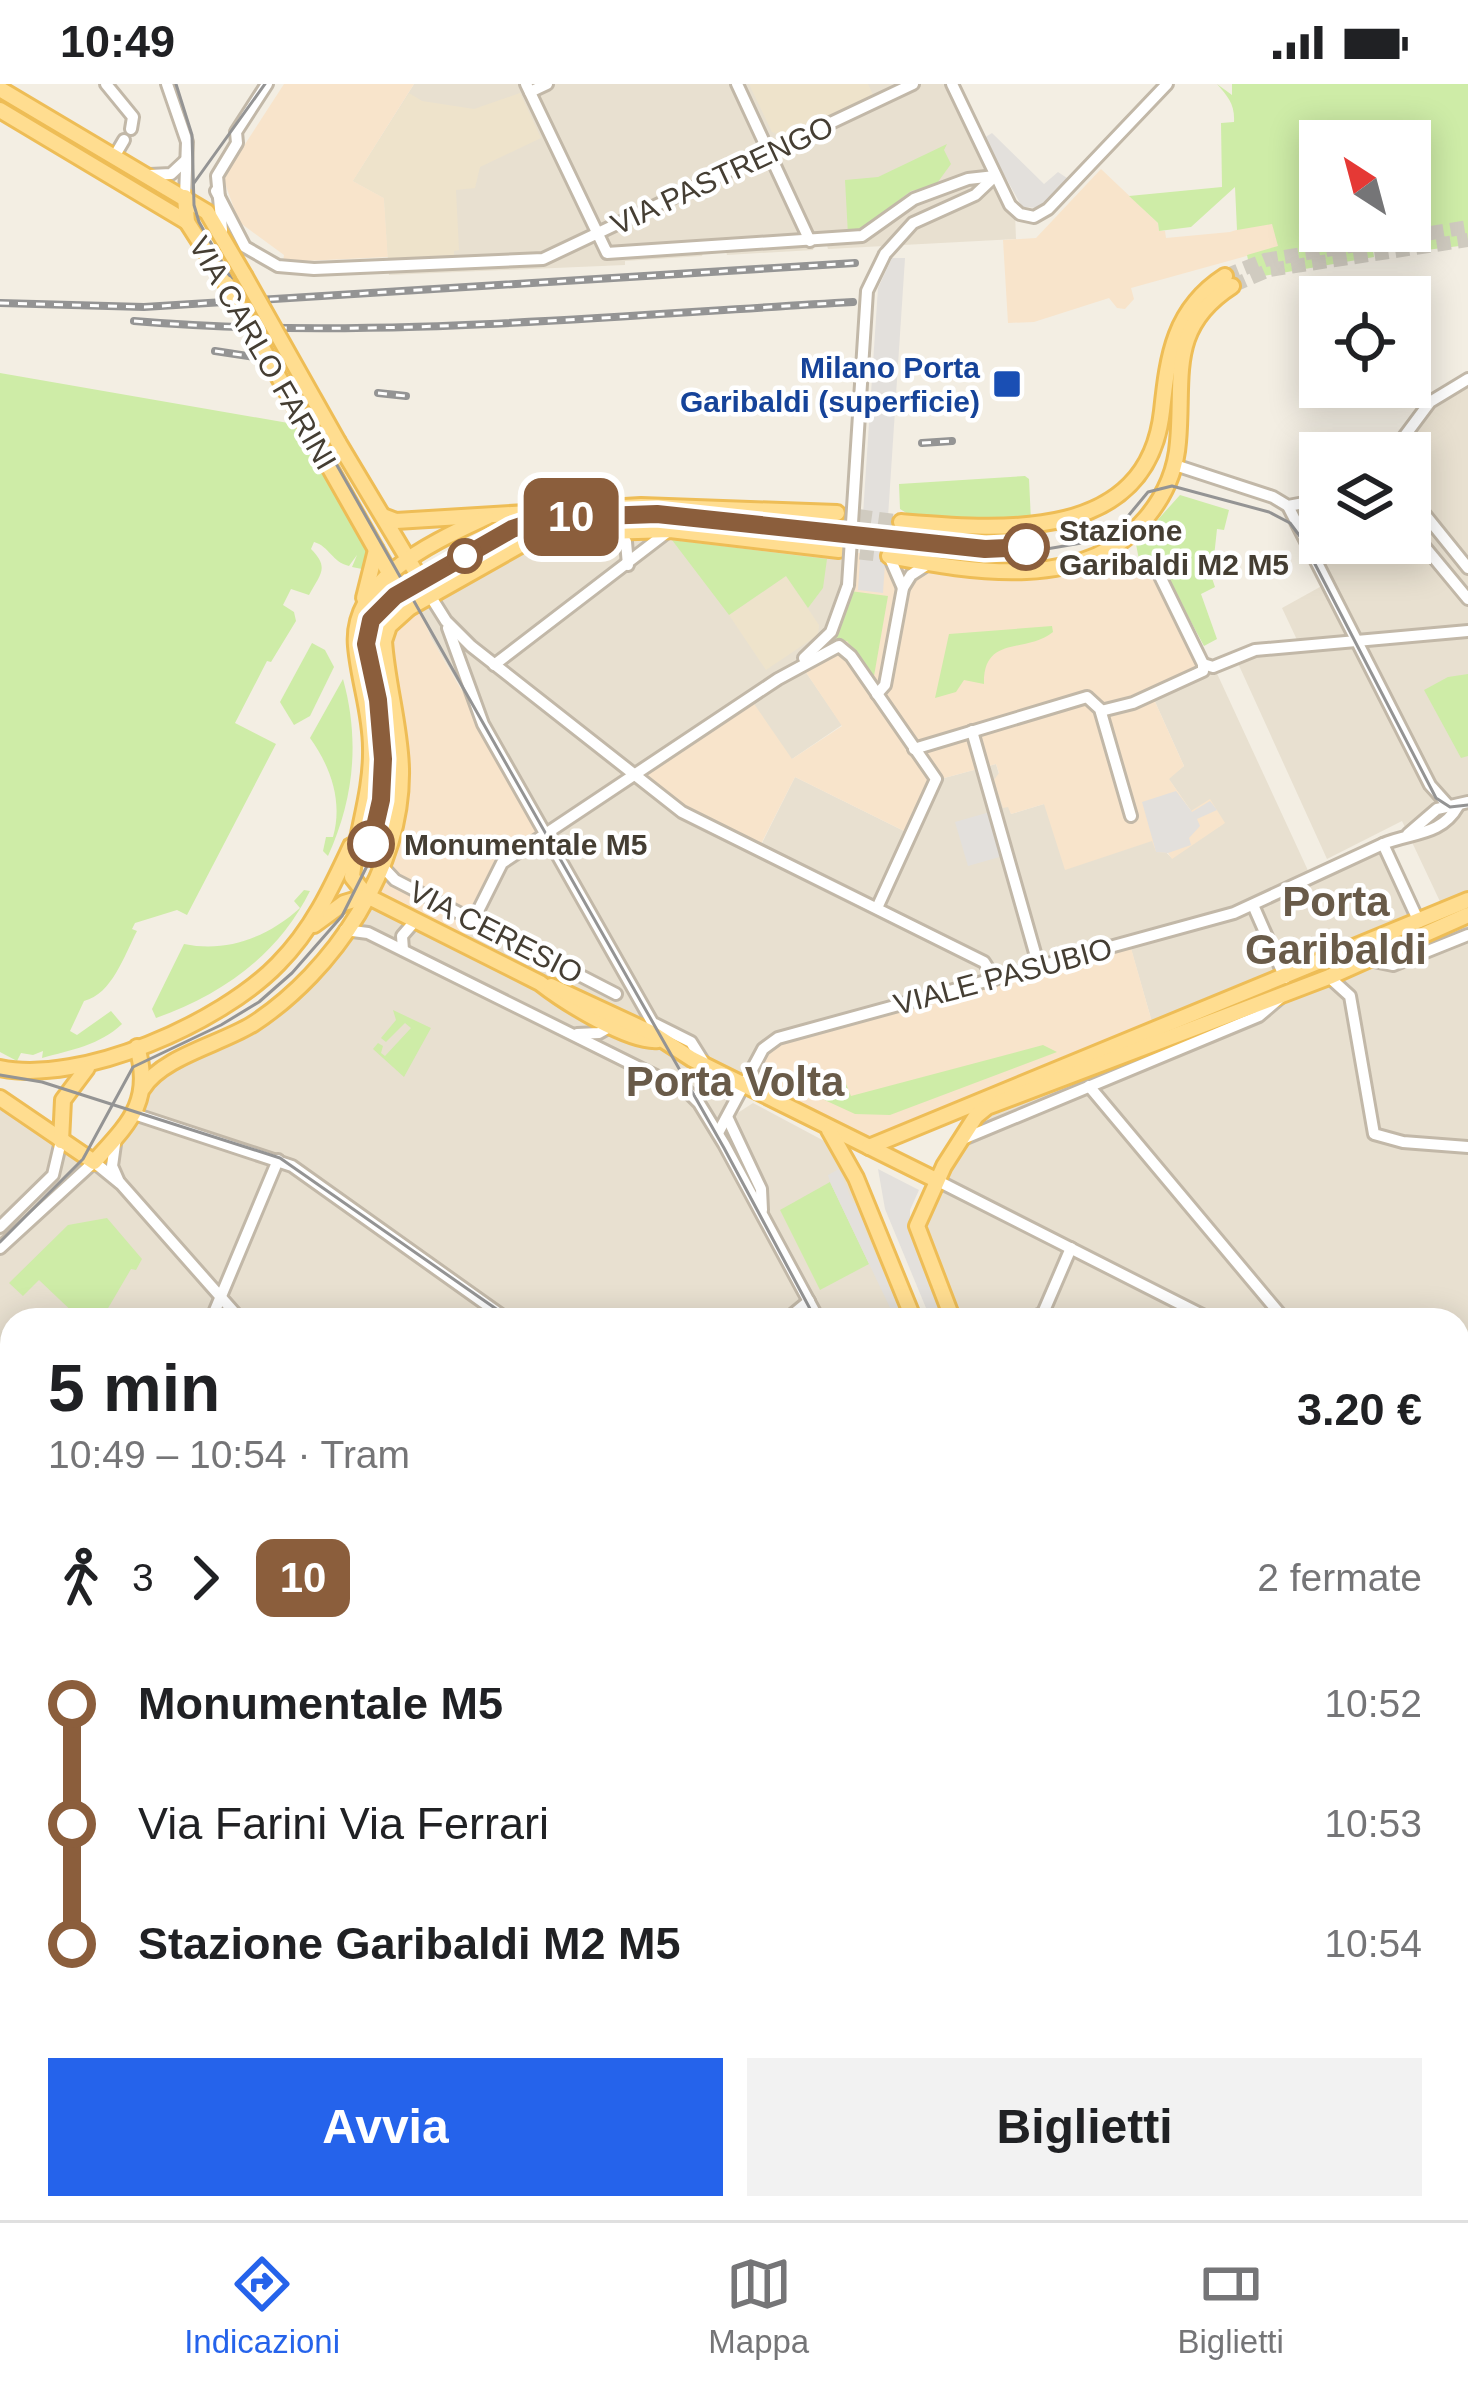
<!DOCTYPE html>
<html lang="it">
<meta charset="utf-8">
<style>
body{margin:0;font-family:Arial,sans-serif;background:#f2f2f2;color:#202124;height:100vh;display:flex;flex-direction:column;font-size:45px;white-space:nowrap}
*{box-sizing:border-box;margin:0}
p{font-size:39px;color:#757577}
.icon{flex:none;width:66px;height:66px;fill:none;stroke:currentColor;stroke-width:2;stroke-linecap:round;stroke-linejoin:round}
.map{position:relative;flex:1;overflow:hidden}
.panel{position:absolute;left:0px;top:1224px;width:1470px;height:912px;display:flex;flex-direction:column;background:#fff;border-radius:36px 36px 0 0;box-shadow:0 6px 30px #0003}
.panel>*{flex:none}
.badge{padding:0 24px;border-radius:18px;font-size:42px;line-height:78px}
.needle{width:78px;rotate:324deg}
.controls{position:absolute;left:1299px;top:36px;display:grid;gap:24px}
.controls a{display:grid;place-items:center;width:132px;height:132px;border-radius:0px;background:#fff;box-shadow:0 6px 30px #0003;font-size:60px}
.map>.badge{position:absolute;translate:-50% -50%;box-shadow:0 0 0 6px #fff}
.legs{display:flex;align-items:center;gap:18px;height:132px;padding:0 48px;font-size:39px}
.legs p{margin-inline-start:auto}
.summary{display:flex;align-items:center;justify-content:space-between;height:204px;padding:0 48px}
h1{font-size:66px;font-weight:700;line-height:90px}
.cta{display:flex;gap:24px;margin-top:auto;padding:24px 48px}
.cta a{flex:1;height:138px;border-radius:0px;background:#2563eb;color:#fff;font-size:48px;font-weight:700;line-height:138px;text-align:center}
.cta a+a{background:#f2f2f2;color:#202124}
ul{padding:0 48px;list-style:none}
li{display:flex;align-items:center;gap:42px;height:120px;font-size:45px}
li i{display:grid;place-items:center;width:18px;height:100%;margin:0 15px;background:currentColor}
li i::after{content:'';width:30px;height:30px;margin:-15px;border:9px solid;border-radius:50%;background:#fff}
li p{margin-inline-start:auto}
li:first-child i{background:linear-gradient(#0000 50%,currentColor 0)}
li:last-child i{background:linear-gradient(currentColor 50%,#0000 0)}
.status{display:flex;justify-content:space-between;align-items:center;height:84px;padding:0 60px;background:#fff;direction:ltr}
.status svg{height:33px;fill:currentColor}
.dock{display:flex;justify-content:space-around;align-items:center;height:168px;border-top:3px solid #e0e0e0;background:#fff;font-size:33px;color:#757577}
.dock a{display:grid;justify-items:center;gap:6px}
.dock .on{color:#2563eb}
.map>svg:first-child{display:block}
.residential{fill:#e8e0d0}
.commercial{fill:#f8e4cb}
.education{fill:#eee3cb}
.green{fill:#ceeca7}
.parking{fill:#e3e0dc}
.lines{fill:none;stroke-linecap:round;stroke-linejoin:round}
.major-tunnel{stroke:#d0cbc0;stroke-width:14;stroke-dasharray:14 7;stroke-linecap:butt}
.minor-casing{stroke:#c2b8a8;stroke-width:16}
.major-casing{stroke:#eebd56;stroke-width:20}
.minor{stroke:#fff;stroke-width:10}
.major{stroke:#ffdd90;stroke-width:14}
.tram{stroke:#949494;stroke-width:3}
.rail-casing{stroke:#949494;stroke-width:8}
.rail{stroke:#fff;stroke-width:3;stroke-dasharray:9;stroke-linecap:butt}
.minor-bridge-casing{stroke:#c2b8a8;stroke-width:16;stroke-linecap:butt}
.major-bridge-casing{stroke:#eebd56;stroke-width:20;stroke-linecap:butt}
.minor-bridge{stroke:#fff;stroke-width:10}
.major-bridge{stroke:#ffdd90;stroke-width:14}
.line-1-casing{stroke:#fff;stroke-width:27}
.line-1{stroke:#8b5e3c;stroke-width:18}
.transit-dot{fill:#1a4fb4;stroke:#fff;stroke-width:4.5}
.stop-1-dot{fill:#fff;stroke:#8b5e3c;stroke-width:6}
.labels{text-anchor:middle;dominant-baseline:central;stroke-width:9;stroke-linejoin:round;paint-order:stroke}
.street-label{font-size:30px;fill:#453e33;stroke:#fff}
.transit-label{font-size:30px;font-weight:bold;fill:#164399;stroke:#fff;text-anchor:end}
.stop-label{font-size:30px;font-weight:bold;fill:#453e33;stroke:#fff;text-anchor:start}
.district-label{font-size:42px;font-weight:bold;fill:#695b49;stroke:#fff}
</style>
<div class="status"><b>10:49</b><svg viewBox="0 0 49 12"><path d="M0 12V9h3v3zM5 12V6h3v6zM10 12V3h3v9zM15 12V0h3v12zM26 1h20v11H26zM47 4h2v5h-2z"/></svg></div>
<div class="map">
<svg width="1468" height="2136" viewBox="0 0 1468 2136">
<rect width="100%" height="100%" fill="#f3eee3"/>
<!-- residential -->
<g class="residential">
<polygon points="414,0 524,0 529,9 549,0 951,0 1015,129 1016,155 828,165 827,161 814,161 813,166 727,171 726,167 703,168 702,172 625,177 625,181 389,191 384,114 353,97"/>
<polygon points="1468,296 1468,814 1444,826 1402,737 1327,775 1236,575 1298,558 1282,524 1329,498 1289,423 1320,418 1320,459 1410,459 1410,369 1392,369 1420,330"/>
<polygon points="670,446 851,468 847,501 824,556 799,578 842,641 792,675 759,765 795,693 912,751 937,696 996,680 1011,730 1044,720 1153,756 1172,774 1224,739 1192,728 1168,694 1184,682 1152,611 1214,583 1311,793 1383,761 1418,838 1154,945 1129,858 780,953 730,1034 753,1019 828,1059 845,1092 856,1094 914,1236 12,1236 12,2124 141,2124 125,2136 0,2136 0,1015 94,1079 148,996 219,960 303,898 367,813 462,858 502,779 483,640 431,554 418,518 529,455"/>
<polygon points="1468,833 1468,1404 1458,1400 1458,1236 955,1236 920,1134 977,1032"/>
<polygon points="1458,1531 1468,1555 1468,2007 1458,1996"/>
<polygon points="182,2124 544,2124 541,2136 168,2136"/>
</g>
<!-- commercial -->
<g class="commercial">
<polygon points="284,0 414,0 353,97 384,114 388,173 283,178 284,171 239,138 223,94"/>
<polygon points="1101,85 1158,139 1159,147 1165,147 1166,154 1230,148 1271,135 1279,163 1131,204 1134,215 1125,225 1117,224 1109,214 1034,238 1008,239 1003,156 1036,154"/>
<polygon points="852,468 989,487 1150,480 1202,579 1214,583 1152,611 1184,682 1169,695 1191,727 1210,715 1225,739 1172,775 1168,769 1156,768 1152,757 1065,786 1044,720 1011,730 1008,723 1003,724 994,696 999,689 996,680 937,696 912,751 795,693 759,764 682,728 635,691 750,614 792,675 842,642 799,578 831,549"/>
<polygon points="418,518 431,554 546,750 502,779 462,858 368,812 401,707 385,555"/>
<polygon points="1129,857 1154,945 869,1062 745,1001 772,959"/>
</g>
<!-- education -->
<g class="education">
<polygon points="749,0 868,0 873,11 784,52 772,48"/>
<polygon points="409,9 422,17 474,25 520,9 541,54 480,83 475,104 456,106 459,166 454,167 454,171 388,175 384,114 353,97"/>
<polygon points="786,492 819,541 818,551 766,586 729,531"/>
</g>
<!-- green -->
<g class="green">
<path d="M1217,0L1232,11V0H1468V161L1401,169L1397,147H1410V57H1320V147H1370L1374,173L1252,194L1247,171L1278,162L1272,140L1237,146L1235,103L1191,143L1159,147L1158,139L1129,112L1222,103L1221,39L1234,38C1235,20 1228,13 1217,0Z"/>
<polygon points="947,60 944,66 951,80 935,102 911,107 855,150 848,151 845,96 878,93"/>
<path d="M0,289L294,340L368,469L362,485L352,483L357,471L349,482C332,478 329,462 314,458L311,465C330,484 320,490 309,511L291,505L283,521L294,528L296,537L271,578L267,577L235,639L276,660L187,831L177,826L135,839L132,845L137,847C124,872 112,910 84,917L70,947L77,951L111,927L122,940C100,961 71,966 42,974L43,967L33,971L21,969L17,977L0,968Z"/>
<polygon points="1025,392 1029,395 1031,437 1019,438 1018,433 1012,434 1012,439 908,430 900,425 899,400"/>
<polygon points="1180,411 1229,426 1224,446 1217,445 1213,482 1209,485 1215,503 1201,510 1217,555 1204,562 1164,488 1156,478 1139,476 1136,460"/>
<polygon points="672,456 827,475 823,504 808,524 786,492 729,531"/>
<polygon points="850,507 888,512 874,592 847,557 825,562 837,547"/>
<path d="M388,511L394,522C360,550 386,609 391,649L383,656L379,652C372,600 345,553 388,511Z"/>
<path d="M1052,542L1053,548C1027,570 983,550 984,600L964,596L956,608L935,614L949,550Z"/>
<polygon points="312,559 325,566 334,583 310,632 294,641 280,618"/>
<polygon points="1468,590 1468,672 1461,674 1424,606 1448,593"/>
<path d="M343,595C360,656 354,715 328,772L323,767L326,753H333C343,718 331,683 310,654Z"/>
<path d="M304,806L310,807C278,871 223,910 156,934L152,925L184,860C227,869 268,853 300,824L294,817Z"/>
<polygon points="393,926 431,944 404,993 373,965 378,959 383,962 381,969 385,972 411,944 405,939 386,958 381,954 396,936"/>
<polygon points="1043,961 1057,968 890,1031 855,1030 794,1002 797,997 802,999 841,988 851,1012"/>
<polygon points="830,1098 869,1180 820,1206 780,1126"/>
<polygon points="107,1134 142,1175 136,1186 131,1185 107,1226 79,1234 39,1196 23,1212 9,1199 68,1141"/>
<polygon points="562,2124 693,2124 754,2136 559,2136"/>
<polygon points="836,2124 1457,2124 1455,2136 824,2136"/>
</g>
<!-- parking -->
<g class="parking">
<polygon points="992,49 1044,100 1058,88 1070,96 1047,120 1038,124 1022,123 984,54"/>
<polygon points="892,174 905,174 883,509 858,506 878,204"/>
<polygon points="1176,707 1192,728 1210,717 1217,726 1197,735 1200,742 1189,754 1191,761 1168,769 1156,768 1142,718"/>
<polygon points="990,728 1003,772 968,782 955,738"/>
<polygon points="839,1085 853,1119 859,1118 867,1142 864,1144 900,1226 893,1230 830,1098 828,1091"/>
<polygon points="878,1085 919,1106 910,1126 910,1149 947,1236 931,1236 885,1125"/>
</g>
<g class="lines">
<!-- major-tunnel -->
<g class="major-tunnel">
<polyline points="1225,192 1265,176 1468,143"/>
<polyline points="1232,202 1269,186 1468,156"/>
<polyline points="837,429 901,438"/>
<polyline points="839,466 889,472"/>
</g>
<defs>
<g id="minor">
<polyline points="106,0 133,33 131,45"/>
<polyline points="167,0 187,58 185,113"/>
<polyline points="526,0 607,169 862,152 914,115 968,95 995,92"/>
<polyline points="737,0 810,157"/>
<polyline points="952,0 1010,121 1020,130 1034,133 1048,125 1167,0"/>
<polyline points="530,8 547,0"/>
<polyline points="114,73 124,56"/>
<polyline points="150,91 171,90 185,77"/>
<polyline points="216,107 245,163 278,182 314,185 543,175 913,0"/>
<polyline points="222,146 217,92 237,59 236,48 267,0"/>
<polyline points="885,170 913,139 975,111 995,92"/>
<polyline points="1392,369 1430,318 1468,295"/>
<polyline points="1175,381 1273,413 1288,422 1320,416"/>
<polyline points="1410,412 1468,484"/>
<polyline points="1288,422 1430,701 1447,720"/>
<polyline points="1410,445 1468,515"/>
<polyline points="619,447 626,458 628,481"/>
<polyline points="889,472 903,504"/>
<polyline points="1081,480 1155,482 1203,580"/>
<polyline points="429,510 446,537 471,562 682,728 984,878 995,895"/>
<polyline points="448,544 483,640 660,952"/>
<polyline points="804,574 831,548 848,501"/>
<polyline points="1203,580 1213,583 1255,566 1468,547"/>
<polyline points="494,581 670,446"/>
<polyline points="877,610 885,601 903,504 911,491 928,480"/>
<polyline points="1101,627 1133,619 1203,587 1203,580"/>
<polyline points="972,647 1039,883"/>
<polyline points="914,665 1087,613 1100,625 1131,732"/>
<polyline points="1408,750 1437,725 1468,718"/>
<polyline points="1383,760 1419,838"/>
<polyline points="381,781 395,796 616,910"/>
<polyline points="1253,821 1285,894"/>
<polyline points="473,837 502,779 778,595 839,562 851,572 936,695 877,824"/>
<polyline points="345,846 368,849 688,1008 699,1019 724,1060 819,1236"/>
<polyline points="403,866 402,852 415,837"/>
<polyline points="1369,876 1393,881 1468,851"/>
<polyline points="1329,893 1350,912 1374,1050 1403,1058 1468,1063"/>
<polyline points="655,940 691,958 706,982"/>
<polyline points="577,950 599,949 613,941"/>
<polyline points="1089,1002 1285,1236"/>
<polyline points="134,1030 292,1082 508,1236"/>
<polyline points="728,1035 761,1105 762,1126"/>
<path d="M718,1049L763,965L778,954L1234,829L1383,760C1412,748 1441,752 1458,722"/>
<polyline points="116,1053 112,1082 119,1098"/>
<polyline points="963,1055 1259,932 1280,914"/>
<polyline points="936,1096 1212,1236"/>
<polyline points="0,1143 53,1091 61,1057"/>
<polyline points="0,1164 94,1078 121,1100 241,1236"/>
<polyline points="211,1236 278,1076"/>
<polyline points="786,1236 809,1217"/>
<polyline points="1027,1236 1043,1229 1071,1164"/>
<polyline points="0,1270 12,1280"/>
<polyline points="1458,1359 1468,1356"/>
<polyline points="1458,1401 1468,1405"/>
<polyline points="0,1510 12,1515"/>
<polyline points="1458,1527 1468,1554"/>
<polyline points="0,1603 12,1608"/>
<polyline points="0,1694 12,1698"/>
<polyline points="1458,1791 1468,1782"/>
<polyline points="1458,1884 1468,1895"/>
<polyline points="1458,1916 1468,1906"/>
<polyline points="0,1929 12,1929"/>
<polyline points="1458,1941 1468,1941"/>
<polyline points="1458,1997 1468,2007"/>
<polyline points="1458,2039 1468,2051"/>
<polyline points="269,2124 276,2136"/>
<polyline points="351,2136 364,2124"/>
<polyline points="542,2136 544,2124"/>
</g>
<g id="major">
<polyline points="0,5 207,128 244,191"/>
<polyline points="0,26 187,138"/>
<polyline points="185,113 187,138 226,199"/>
<polyline points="315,358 409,524"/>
<polyline points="338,358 429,510"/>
<polyline points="383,432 396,437 641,422 837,429"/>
<path d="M487,433C436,457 350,494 356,562C359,597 371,629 371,664C372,709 356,749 352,793L367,812L540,899C563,917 629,959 658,956"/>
<path d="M901,438C1000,446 1147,460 1162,327C1168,271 1174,225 1225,192"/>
<path d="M889,472C972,488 1086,509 1147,433C1165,411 1176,386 1178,358C1184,293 1167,244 1232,202"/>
<polyline points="364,514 376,466"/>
<polyline points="314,841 344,819 367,812"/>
<polyline points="551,902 652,949 692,975 936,1096"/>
<path d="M0,984C81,1001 221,939 278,880C312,846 331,805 351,762"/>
<path d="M143,1004C162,973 221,960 253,940C334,887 403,784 401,685C400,642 387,601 384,557L389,542L409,524L540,450L670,446L839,466"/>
<path d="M0,1014L94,1078C129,1039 153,1018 137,963"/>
<polyline points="829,1046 856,1094 914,1236"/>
<polyline points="61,1057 63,1016 87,984"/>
<polyline points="869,1063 1468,816"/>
<polyline points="953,1236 917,1142 944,1082 976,1032 987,1023 1329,893 1468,831"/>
<polyline points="784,2124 805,2124"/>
<polyline points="126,2136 142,2124"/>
</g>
</defs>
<!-- minor casing -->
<use href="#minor" class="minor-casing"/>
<!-- major casing -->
<use href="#major" class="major-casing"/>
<!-- minor -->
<use href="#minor" class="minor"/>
<!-- major -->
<use href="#major" class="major"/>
<!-- tram -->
<g class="tram">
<polyline points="176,0 192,51 194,121 199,138 724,1064 816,1236"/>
<polyline points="194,99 265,0"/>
<polyline points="0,991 42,998 280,1074 512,1236"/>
<polyline points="0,1158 83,1075 133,983 221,941 259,918 292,889 342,832 372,772 386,708 385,636 370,558 375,537 396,516 514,449 549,438 654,435 1012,471 1099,456 1119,443 1148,408 1172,402 1269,428 1290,439 1302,455 1436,714 1450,723 1468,721"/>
<polyline points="1458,2024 1468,2035"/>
</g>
<defs>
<g id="rail">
<polyline points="0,219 144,223 855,179"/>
<path d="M134,237C367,257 619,231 853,218"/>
<polyline points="215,267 274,276"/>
<polyline points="378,309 406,312"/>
<polyline points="922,359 952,357"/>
</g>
</defs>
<!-- rail casing -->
<use href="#rail" class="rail-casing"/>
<!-- rail -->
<use href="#rail" class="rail"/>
<defs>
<polyline id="minor-bridge" points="848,501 867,207 885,170"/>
<g id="major-bridge">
<polyline points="244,191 338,358"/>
<polyline points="226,199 315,358"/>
</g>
</defs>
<!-- minor-bridge casing -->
<use href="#minor-bridge" class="minor-bridge-casing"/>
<!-- major-bridge casing -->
<use href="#major-bridge" class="major-bridge-casing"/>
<!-- minor-bridge -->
<use href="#minor-bridge" class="minor-bridge"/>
<!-- major-bridge -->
<use href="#major-bridge" class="major-bridge"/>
</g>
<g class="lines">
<defs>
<polyline id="line-1" points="371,760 381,716 383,675 378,616 366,560 371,536 395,512 512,445 545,434 657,430 985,465 1026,463"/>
</defs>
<!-- line-1 casing -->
<use href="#line-1" class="line-1-casing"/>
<!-- line-1 -->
<use href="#line-1" class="line-1"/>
</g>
<!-- markers -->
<rect class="transit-dot" x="992" y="285" width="30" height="30" rx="6"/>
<g class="stop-1-dot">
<circle cx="1026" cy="463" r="21"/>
<circle cx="465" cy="472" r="15"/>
<circle cx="371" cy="760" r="21"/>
</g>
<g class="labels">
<!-- street labels -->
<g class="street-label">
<text transform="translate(722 91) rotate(-25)">VIA PASTRENGO</text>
<text transform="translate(263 269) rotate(60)">VIA CARLO FARINI</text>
<text transform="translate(496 848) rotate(27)">VIA CERESIO</text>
<text transform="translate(1003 892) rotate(-15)">VIALE PASUBIO</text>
</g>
<!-- transit labels -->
<g class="transit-label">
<text x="980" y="283">Milano Porta<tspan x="980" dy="34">Garibaldi (superficie)</tspan></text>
</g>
<!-- stop labels -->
<g class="stop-label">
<text x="1059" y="446">Stazione<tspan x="1059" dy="34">Garibaldi M2 M5</tspan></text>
<text x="404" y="760">Monumentale M5</text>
</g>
<!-- district labels -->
<g class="district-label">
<text x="1336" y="817">Porta<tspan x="1336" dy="48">Garibaldi</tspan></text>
<text x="735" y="997">Porta Volta</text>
</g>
</g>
</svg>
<div class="controls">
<a><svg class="needle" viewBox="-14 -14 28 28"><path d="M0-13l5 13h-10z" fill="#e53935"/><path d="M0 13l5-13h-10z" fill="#757577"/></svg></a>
<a><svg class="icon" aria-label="locate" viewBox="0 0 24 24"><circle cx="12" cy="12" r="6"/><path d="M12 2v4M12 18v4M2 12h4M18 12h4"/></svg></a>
<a><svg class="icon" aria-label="layers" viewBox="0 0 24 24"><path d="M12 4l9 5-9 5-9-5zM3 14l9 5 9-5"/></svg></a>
</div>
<b class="badge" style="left:571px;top:433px;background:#8b5e3c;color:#fff">10</b>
<section class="panel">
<div class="summary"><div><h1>5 min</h1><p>10:49 – 10:54 · Tram</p></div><b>3.20 €</b></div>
<div class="legs"><svg class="icon" aria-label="walk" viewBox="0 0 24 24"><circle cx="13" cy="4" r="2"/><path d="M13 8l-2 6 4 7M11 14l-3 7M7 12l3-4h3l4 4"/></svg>3<svg class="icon" aria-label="forward" viewBox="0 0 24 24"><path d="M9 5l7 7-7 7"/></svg><b class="badge" style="background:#8b5e3c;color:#fff">10</b><p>2 fermate</p></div>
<ul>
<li><i style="color:#8b5e3c"></i><b>Monumentale M5</b><p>10:52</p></li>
<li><i style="color:#8b5e3c"></i><span>Via Farini Via Ferrari</span><p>10:53</p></li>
<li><i style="color:#8b5e3c"></i><b>Stazione Garibaldi M2 M5</b><p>10:54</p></li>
</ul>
<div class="cta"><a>Avvia</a><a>Biglietti</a></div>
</section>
</div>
<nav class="dock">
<a class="on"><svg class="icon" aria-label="directions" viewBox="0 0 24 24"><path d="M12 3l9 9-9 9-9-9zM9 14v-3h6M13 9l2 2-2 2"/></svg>Indicazioni</a>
<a><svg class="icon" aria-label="map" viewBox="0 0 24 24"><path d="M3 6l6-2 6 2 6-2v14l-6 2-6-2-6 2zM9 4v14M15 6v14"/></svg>Mappa</a>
<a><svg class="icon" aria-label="tickets" viewBox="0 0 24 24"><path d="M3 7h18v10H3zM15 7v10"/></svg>Biglietti</a>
</nav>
